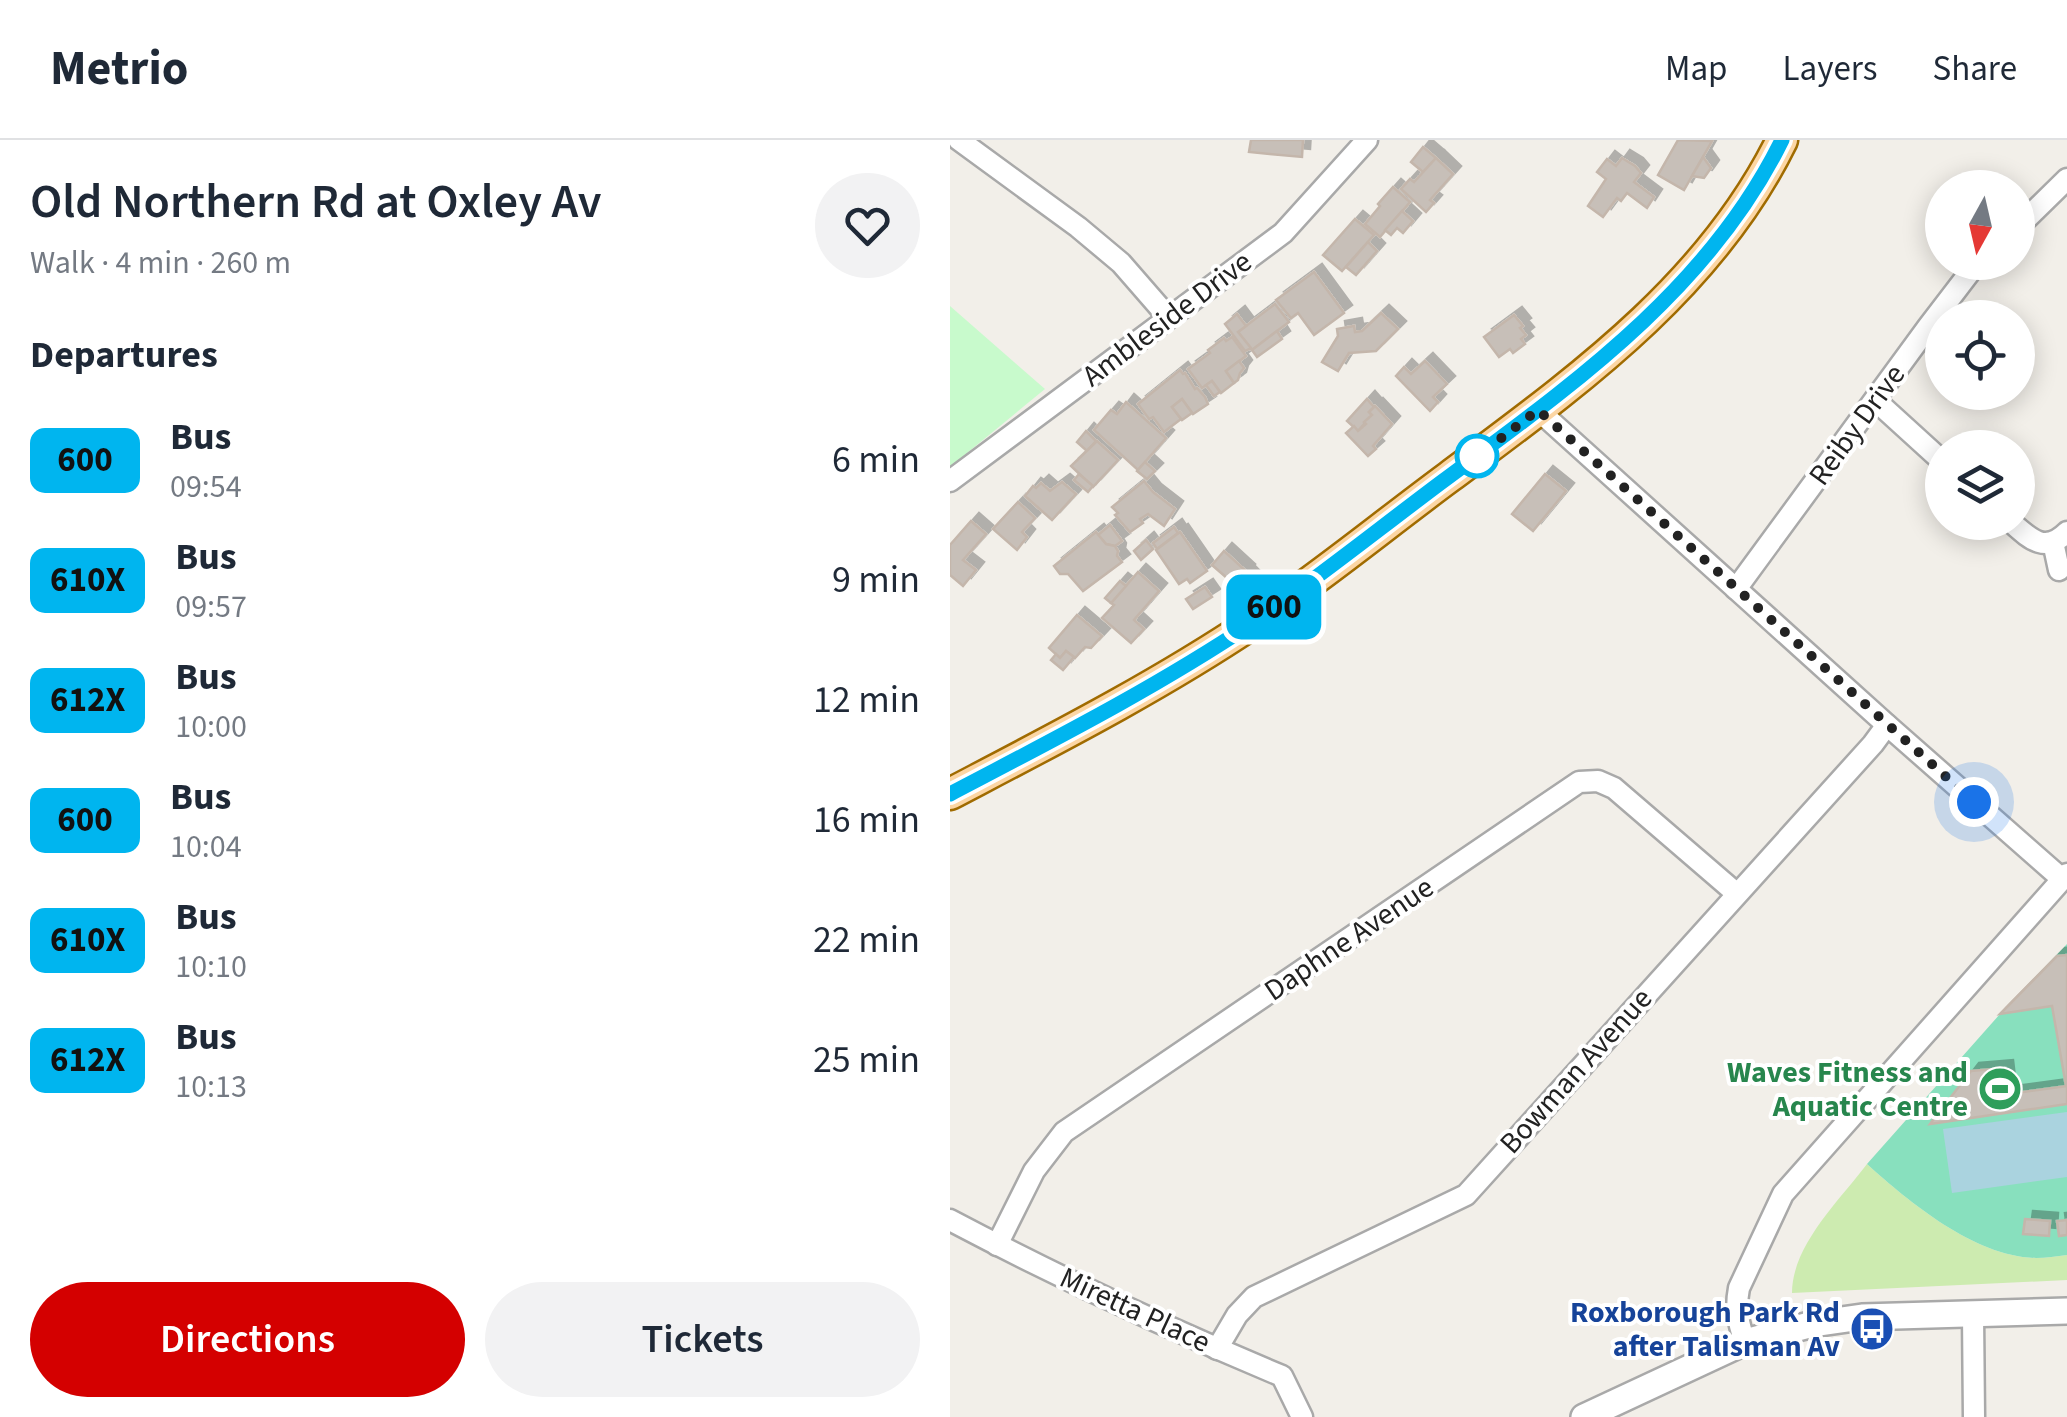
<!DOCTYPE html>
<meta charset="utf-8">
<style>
body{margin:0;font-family:"Source Sans 3",sans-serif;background:#f2f2f3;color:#1f2937;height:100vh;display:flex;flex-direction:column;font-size:38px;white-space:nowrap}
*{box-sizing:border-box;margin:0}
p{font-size:32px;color:#747a83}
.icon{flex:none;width:55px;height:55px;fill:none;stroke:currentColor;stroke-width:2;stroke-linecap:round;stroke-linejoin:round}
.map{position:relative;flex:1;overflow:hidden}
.side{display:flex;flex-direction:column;background:#fff;width:950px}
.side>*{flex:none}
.badge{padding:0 20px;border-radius:15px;font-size:35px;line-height:65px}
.needle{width:65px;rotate:188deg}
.fabs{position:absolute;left:975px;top:30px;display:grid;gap:20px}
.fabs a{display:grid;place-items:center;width:110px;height:110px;border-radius:50%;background:#fff;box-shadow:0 5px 25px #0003;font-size:50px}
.you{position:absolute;width:50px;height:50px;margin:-25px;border:8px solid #fff;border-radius:50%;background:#1a73e8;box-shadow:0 0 0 15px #1a73e833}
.map>.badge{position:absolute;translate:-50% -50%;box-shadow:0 0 0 5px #fff}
h2{padding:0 30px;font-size:38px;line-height:90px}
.round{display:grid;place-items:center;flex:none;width:105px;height:105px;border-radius:52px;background:#f2f2f3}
.summary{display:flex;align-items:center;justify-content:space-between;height:170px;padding:0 30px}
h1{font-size:48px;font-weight:600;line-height:75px}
.action{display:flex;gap:20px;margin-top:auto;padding:20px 30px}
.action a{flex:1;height:115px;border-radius:60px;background:#d40000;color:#fff;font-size:40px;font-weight:600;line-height:115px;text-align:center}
.action a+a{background:#f2f2f3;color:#1f2937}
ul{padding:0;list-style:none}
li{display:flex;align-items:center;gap:30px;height:120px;padding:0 30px}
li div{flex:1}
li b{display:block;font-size:38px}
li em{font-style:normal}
li .badge{min-width:110px;font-weight:700;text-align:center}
header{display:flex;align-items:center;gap:60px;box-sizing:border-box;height:140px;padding:0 50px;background:#fff;border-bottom:2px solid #e0e1e3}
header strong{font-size:48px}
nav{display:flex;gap:55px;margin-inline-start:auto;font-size:35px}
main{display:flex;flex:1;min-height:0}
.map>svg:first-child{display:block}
.grass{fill:#cdebb0}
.park{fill:#c8facc}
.pitch{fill:#88e0be}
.water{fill:#aad3df}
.building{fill:#c7bfb8;stroke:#c4b6ab;stroke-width:2.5;filter:url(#shadow)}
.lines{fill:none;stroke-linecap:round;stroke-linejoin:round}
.minor-casing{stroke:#a9a9a9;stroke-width:25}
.tertiary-casing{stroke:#a9a9a9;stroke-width:30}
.primary-casing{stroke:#a06b00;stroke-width:35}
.minor{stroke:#fff;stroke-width:20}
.tertiary{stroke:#fff;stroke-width:25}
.primary{stroke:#fcd6a4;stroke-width:30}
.line-casing{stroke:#fff;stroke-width:22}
.line{stroke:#00b5ef;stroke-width:15}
.walk{stroke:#222;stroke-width:10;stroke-dasharray:0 18}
.stop-dot{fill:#fff;stroke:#00b5ef;stroke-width:5}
.labels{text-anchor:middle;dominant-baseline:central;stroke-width:8;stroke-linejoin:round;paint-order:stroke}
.street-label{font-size:30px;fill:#222;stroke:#fff}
.leisure-label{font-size:30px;font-weight:bold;fill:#27864d;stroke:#fff;text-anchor:end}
.transit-label{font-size:30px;font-weight:bold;fill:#164399;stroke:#fff;text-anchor:end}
</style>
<header>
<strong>Metrio</strong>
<nav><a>Map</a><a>Layers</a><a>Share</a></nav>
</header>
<main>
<section class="side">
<div class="summary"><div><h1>Old Northern Rd at Oxley Av</h1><p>Walk · 4 min · 260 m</p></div><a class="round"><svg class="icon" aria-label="heart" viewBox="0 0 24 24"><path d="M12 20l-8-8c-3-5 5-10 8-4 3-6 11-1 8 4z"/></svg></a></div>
<h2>Departures</h2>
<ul>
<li><span class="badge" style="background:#00b5ef;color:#111">600</span><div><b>Bus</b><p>09:54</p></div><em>6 min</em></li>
<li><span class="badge" style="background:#00b5ef;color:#111">610X</span><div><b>Bus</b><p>09:57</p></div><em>9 min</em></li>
<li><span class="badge" style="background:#00b5ef;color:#111">612X</span><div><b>Bus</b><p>10:00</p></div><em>12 min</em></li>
<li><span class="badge" style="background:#00b5ef;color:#111">600</span><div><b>Bus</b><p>10:04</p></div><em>16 min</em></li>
<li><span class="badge" style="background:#00b5ef;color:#111">610X</span><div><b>Bus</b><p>10:10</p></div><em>22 min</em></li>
<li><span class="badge" style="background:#00b5ef;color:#111">612X</span><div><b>Bus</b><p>10:13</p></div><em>25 min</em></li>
</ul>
<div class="action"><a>Directions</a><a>Tickets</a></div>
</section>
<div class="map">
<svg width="1117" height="1277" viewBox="0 0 1117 1277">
<defs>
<filter id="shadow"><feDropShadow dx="8" dy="-8" stdDeviation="0" flood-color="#0004"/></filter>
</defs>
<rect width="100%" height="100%" fill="#f2efe9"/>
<!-- grass -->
<path class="grass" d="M917,1024C960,1063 1026,1117 1086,1118C1096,1118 1107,1116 1117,1115V1140L842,1153C842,1105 890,1060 917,1024Z"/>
<!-- park -->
<polygon class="park" points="0,166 95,249 0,327"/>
<!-- pitch -->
<path class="pitch" d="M1117,804V1115C1107,1116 1096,1118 1086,1118C1026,1117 960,1063 917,1024L1050,874Z"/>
<!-- water -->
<polygon class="water" points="1117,972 1117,1037 1002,1053 993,989"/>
<!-- building -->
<g class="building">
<polygon points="301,0 353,0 352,17 299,12"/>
<polygon points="728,0 762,1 734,50 708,35"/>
<polygon points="473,7 486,18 473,32 461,22"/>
<polygon points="753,17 761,28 754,38 742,36"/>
<polygon points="486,18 503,34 480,60 484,63 476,72 451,49 460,39 464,42"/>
<polygon points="672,18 685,26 691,33 684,42 704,57 697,68 677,53 671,61 667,58 653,77 638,66 656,39 647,32 657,19 666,26"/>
<polygon points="443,47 460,62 430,97 415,84 430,66 428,64"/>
<polygon points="452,71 463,81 453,93 447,88 441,95 435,90"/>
<polygon points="405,79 424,95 392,131 373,115"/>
<polygon points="418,102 427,111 406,135 396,127"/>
<polygon points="364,132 394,173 364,195 348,173 341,178 326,160"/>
<polygon points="325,164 339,182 302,210 288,192"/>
<polygon points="431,173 448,189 426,211 399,213 388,231 372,222 388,196 387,189 404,186 405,192 412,191"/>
<polygon points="287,174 296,186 288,192 301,208 295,211 275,184"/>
<polygon points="564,175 573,186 570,188 576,195 571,199 575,204 563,213 560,209 549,217 534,197"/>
<polygon points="327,191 332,199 307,217 302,210"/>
<polygon points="282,197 296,216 276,231 284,243 271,253 262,241 252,248 238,229 260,213 258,210 274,198 276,201"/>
<polygon points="289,221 294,228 290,233 288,240 284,243 276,231"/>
<polygon points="475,221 497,244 483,257 488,262 480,271 446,236 454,227 461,234"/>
<polygon points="230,230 233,234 235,233 245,249 247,248 255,257 258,264 243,274 232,259 222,267 231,279 214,292 203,277 199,279 188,264"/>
<polygon points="262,241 270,252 264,256 256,245"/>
<polygon points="232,259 242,273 232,280 222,267"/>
<polygon points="417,259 424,267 419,272 422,275 408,291 397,281"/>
<polygon points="176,262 216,298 188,330 144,290 161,270 167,274"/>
<polygon points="425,266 442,284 423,306 426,309 418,316 396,293 404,286 408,291 416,284 414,282 422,275 419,272"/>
<polygon points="136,291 146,301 137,311 127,302"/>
<polygon points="147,301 168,320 143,347 121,326"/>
<polygon points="195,322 205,331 197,339 187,331"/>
<polygon points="129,334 143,346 138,352 124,340"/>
<polygon points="595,334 616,351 583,391 562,374"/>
<polygon points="194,341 203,352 225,369 214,386 198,374 190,379 193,383 180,392 165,375 168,373 162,367"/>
<polygon points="112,342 126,354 102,380 75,356 83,346 86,348 91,343 100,351"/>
<polygon points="68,362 85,378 72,392 77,397 67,410 43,389"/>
<polygon points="21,381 36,394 13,420 26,430 13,446 0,435 0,405"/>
<polygon points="160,385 172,401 165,406 156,404 148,395"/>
<polygon points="224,387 228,393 207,409 203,403"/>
<polygon points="146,392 156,404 165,406 168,411 167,416 172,422 133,451 118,434 110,434 104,426"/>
<polygon points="230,392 257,431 240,443 237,439 229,444 206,410"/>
<polygon points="196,400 203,409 191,420 184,411"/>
<polygon points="274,411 297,432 285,445 262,425"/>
<polygon points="188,432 209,451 184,480 194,489 181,503 152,478 164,465 161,463"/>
<polygon points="296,433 301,438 291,449 285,444"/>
<polygon points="170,441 176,446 161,463 155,458"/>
<polygon points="255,447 262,457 243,469 236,459"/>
<polygon points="127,475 152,496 141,508 135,507 125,518 116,511 110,518 99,508"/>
<polygon points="116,511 124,517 113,530 101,520 106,514 110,518"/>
<polygon points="1117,815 1117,946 1116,946 1102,866 1050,874 1107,816"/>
<polygon points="1055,928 1058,954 1117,946 1117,964 980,984 1021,931"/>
<polygon points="1075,1079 1100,1081 1099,1096 1073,1094"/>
<polygon points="1117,1080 1117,1095 1109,1096 1107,1081"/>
</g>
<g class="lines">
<defs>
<g id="minor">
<polyline points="9,0 128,87 171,123 218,177"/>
<polyline points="1068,87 1117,39"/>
<polyline points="925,260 992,321"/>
<polyline points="588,270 937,585 1112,739"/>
<polyline points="0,341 333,93 417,0"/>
<path d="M1061,382C1080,399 1095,414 1117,392"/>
<polyline points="1103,402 1109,430"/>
<polyline points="786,449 978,187 1020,132 1030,122"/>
<path d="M0,1080C108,1137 219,1189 332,1236L352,1277"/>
<polyline points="47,1105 84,1031 114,992 629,642 648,641 664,648 786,753"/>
<polyline points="1023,1175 1024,1277"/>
<path d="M795,1202C788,1182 785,1169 789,1148L833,1054L1117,734"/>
<polyline points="267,1209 287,1175 304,1157 516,1055 923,604 937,585"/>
</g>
<polyline id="tertiary" points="634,1277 795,1202 863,1184 912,1177 1117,1171"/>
<path id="primary" d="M0,654C103,600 207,547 304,482C371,437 434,385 499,337C626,242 760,147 832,0"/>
</defs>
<!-- minor casing -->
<use href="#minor" class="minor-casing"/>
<!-- tertiary casing -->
<use href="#tertiary" class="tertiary-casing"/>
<!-- primary casing -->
<use href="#primary" class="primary-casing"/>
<!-- minor -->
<use href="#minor" class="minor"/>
<!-- tertiary -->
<use href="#tertiary" class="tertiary"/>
<!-- primary -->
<use href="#primary" class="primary"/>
</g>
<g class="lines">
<defs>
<path id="line" d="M0,654C103,600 207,547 304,482C368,438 430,388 493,341C622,245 759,149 832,0"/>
</defs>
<!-- line casing -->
<use href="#line" class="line-casing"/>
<!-- line -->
<use href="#line" class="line"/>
<!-- walk -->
<polyline class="walk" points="527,316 525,318 588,270 1024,662"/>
</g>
<!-- icons -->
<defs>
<symbol id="stadium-disc" viewBox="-11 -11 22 22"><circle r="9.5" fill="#2e9e5b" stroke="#fff"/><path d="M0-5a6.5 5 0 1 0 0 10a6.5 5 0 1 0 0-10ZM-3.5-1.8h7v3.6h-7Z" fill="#fff"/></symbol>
<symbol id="bus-disc" viewBox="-11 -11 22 22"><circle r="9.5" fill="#1a4fb4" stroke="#fff"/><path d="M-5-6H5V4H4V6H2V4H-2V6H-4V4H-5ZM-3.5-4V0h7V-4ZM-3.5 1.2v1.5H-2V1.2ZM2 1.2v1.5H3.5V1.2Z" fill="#fff"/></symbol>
</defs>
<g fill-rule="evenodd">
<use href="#stadium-disc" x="1025" y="924" width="50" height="50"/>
<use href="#bus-disc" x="897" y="1164" width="50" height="50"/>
</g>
<!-- markers -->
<circle class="stop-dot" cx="527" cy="316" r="20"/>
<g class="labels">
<!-- street labels -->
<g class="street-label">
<text transform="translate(217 179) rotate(-37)">Ambleside Drive</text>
<text transform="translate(907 285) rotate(-54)">Reiby Drive</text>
<text transform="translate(399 799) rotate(-34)">Daphne Avenue</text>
<text transform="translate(626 931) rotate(-48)">Bowman Avenue</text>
<text transform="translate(185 1170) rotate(25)">Miretta Place</text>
</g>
<!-- leisure labels -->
<g class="leisure-label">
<text x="1018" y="932">Waves Fitness and<tspan x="1018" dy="34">Aquatic Centre</tspan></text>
</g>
<!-- transit labels -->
<g class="transit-label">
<text x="890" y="1172">Roxborough Park Rd<tspan x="890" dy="34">after Talisman Av</tspan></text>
</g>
</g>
</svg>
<div class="fabs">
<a><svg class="needle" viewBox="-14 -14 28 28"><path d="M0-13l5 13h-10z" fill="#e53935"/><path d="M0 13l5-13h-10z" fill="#747a83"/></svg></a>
<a><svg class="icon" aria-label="locate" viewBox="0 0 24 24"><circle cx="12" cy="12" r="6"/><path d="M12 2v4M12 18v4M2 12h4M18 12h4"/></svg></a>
<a><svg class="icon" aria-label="layers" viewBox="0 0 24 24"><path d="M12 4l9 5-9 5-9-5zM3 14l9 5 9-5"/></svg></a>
</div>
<div class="you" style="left:1024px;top:662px"></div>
<b class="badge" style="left:324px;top:467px;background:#00b5ef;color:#111">600</b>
</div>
</main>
